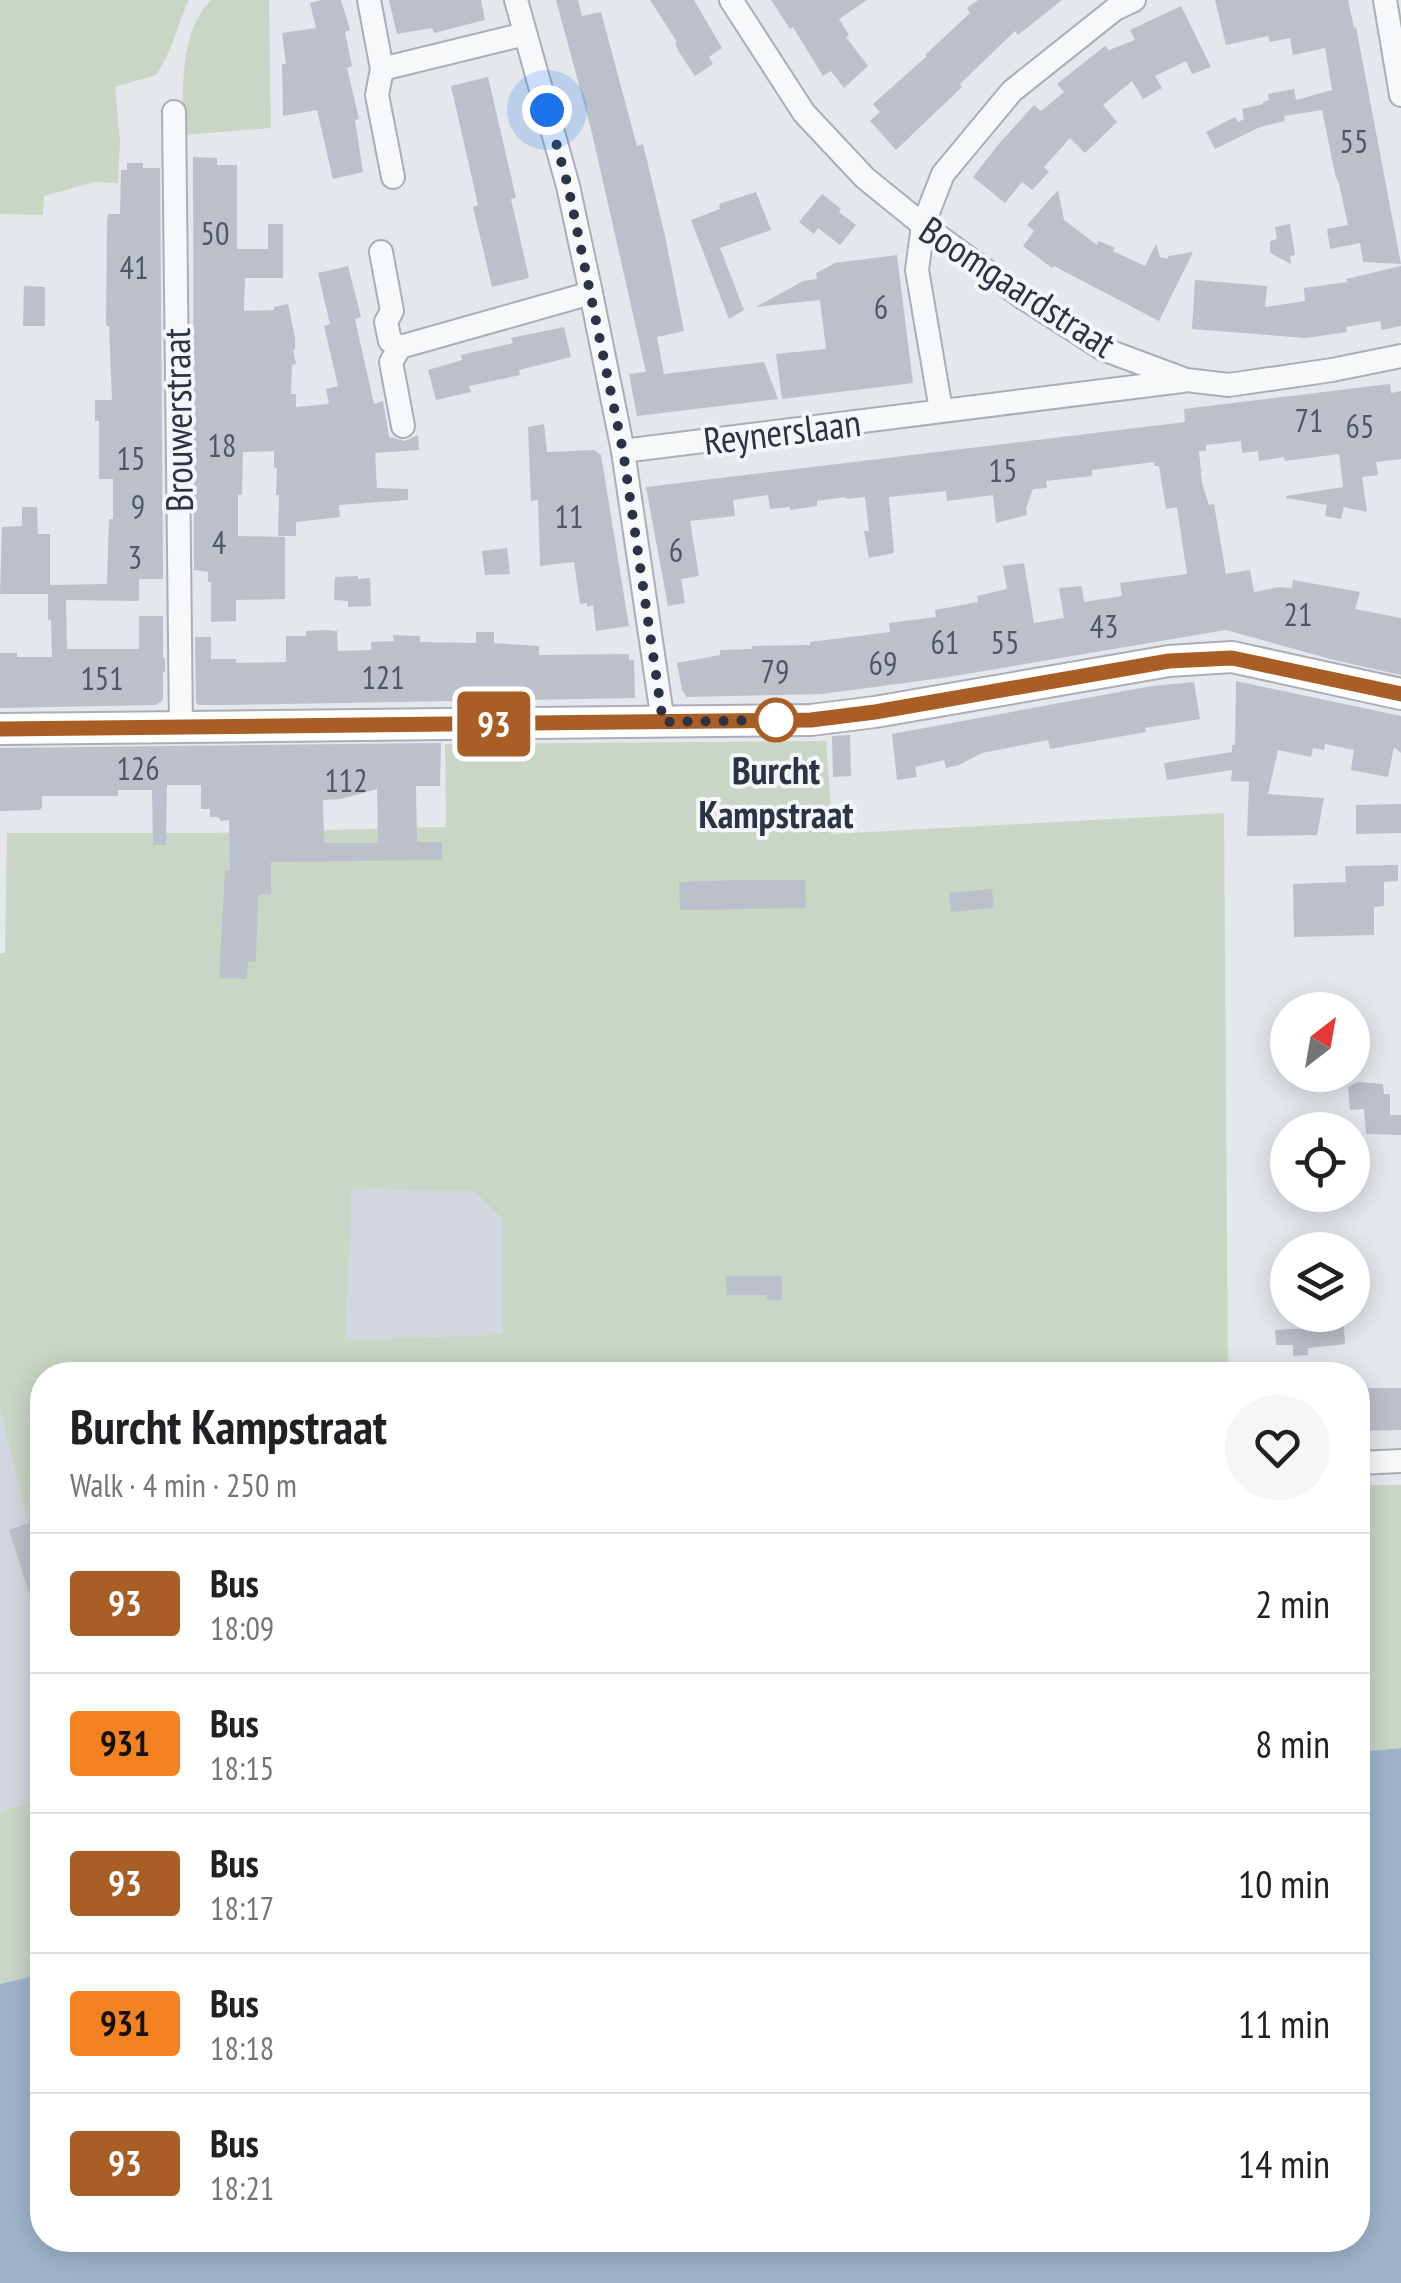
<!DOCTYPE html>
<meta charset="utf-8">
<style>
body{margin:0;font-family:"PT Sans Narrow",sans-serif;background:#f6f6f6;color:#202124;height:100vh;display:flex;flex-direction:column;font-size:38px;white-space:nowrap}
*{box-sizing:border-box;margin:0}
p{font-size:32px;color:#757577}
.icon{flex:none;width:55px;height:55px;fill:none;stroke:currentColor;stroke-width:2;stroke-linecap:round;stroke-linejoin:round}
.map{position:relative;flex:1;overflow:hidden}
.sheet{position:absolute;left:30px;top:1362px;width:1340px;height:890px;display:flex;flex-direction:column;background:#fff;border-radius:40px;box-shadow:0 5px 25px #0003}
.sheet>*{flex:none}
.badge{padding:0 20px;border-radius:8px;font-size:35px;line-height:65px}
.needle{width:65px;rotate:31deg}
.controls{position:absolute;left:1270px;top:992px;display:grid;gap:20px}
.controls a{display:grid;place-items:center;width:100px;height:100px;border-radius:50%;background:#fff;box-shadow:0 5px 25px #0003;font-size:50px}
.you{position:absolute;width:50px;height:50px;margin:-25px;border:8px solid #fff;border-radius:50%;background:#1a73e8;box-shadow:0 0 0 15px #1a73e833}
.map>.badge{position:absolute;translate:-50% -50%;box-shadow:0 0 0 5px #fff}
.round{display:grid;place-items:center;flex:none;width:105px;height:105px;border-radius:52px;background:#f6f6f6}
.headline{display:flex;align-items:center;justify-content:space-between;height:170px;padding:0 40px}
h1{font-size:48px;font-weight:700;line-height:75px}
ul{padding:0;list-style:none}
li{display:flex;align-items:center;gap:30px;height:140px;padding:0 40px;border-top:2px solid #e0e0e0}
li div{flex:1}
li b{display:block;font-size:38px}
li em{font-style:normal}
li .badge{min-width:110px;font-weight:700;text-align:center}
.map>svg:first-child{display:block}
.built{fill:#d2d6de}
.green{fill:#c9d6c5;fill-rule:evenodd}
.water{fill:#9fb4cc}
.building{fill:#bbc0ca;fill-rule:evenodd}
.lines{fill:none;stroke-linecap:round;stroke-linejoin:round}
.street-casing{stroke:#a9aeb7;stroke-width:26}
.secondary-casing{stroke:#a9aeb7;stroke-width:34}
.street{stroke:#f7f8fa;stroke-width:22}
.secondary{stroke:#fff;stroke-width:30}
.line-casing{stroke:#fff;stroke-width:22}
.line{stroke:#a85e24;stroke-width:15}
.walk{stroke:#2b3445;stroke-width:10;stroke-dasharray:0 18}
.stop-dot{fill:#fff;stroke:#a85e24;stroke-width:5}
.labels{text-anchor:middle;dominant-baseline:central;stroke-width:8;stroke-linejoin:round;paint-order:stroke}
.number-label{font-size:32px;fill:#4f5766}
.street-label{font-size:38px;fill:#2b3445;stroke:#f4f6f9}
.stop-label{font-size:38px;font-weight:bold;fill:#2b3445;stroke:#f4f6f9}
</style>
<div class="map">
<svg width="1401" height="2283" viewBox="0 0 1401 2283">
<rect width="100%" height="100%" fill="#e4e7ec"/>
<!-- built -->
<g class="built">
<polygon points="352,1189 474,1191 503,1220 503,1334 344,1340"/>
<polygon points="0,1408 42,1581 42,1798 0,1812"/>
</g>
<!-- green -->
<g class="green">
<path d="M0,0H189C176,27 174,48 156,75L115,87L120,141L118,183L94,182L44,196L43,215L0,214Z"/>
<path d="M211,0H269L271,128L182,135C184,93 178,32 211,0Z"/>
<path d="M826,741L833,834L1224,813L1228,1375H42V1581L0,1408V953H5L7,833H211L446,827L445,744ZM352,1189L474,1191L503,1220V1334L345,1340Z"/>
<polygon points="1358,1485 1401,1485 1401,1748 1358,1752"/>
<polygon points="42,1798 42,1974 0,1984 0,1812"/>
</g>
<!-- water -->
<polygon class="water" points="1401,1748 1401,2283 0,2283 0,1984 42,1974 42,2240 1358,2240 1358,1752"/>
<!-- building -->
<g class="building">
<polygon points="322,0 341,0 350,30 345,32 352,66 347,68 359,119 355,120 363,172 333,179 317,110 283,116 282,64 286,64 282,33 316,28 310,3"/>
<polygon points="389,0 481,0 485,20 434,33 432,28 397,34"/>
<polygon points="556,0 578,0 582,16 601,12 637,146 643,144 665,236 684,331 657,337 664,374 764,362 778,399 637,416 629,374 646,372 592,133"/>
<polygon points="650,0 694,0 722,48 709,57 713,64 695,76 679,52 675,43 677,42"/>
<polygon points="771,0 867,0 839,19 849,35 846,37 868,66 844,88 831,71 823,76 793,27 790,29"/>
<polygon points="978,0 1062,0 1018,35 1015,31 960,84 962,87 896,150 870,121 880,112 873,104 927,56 925,55 970,13 967,8"/>
<polygon points="1215,0 1348,0 1354,28 1356,27 1401,264 1363,262 1360,243 1330,249 1327,229 1348,225 1339,184 1335,174 1322,110 1284,116 1285,121 1260,127 1215,149 1206,132 1235,117 1238,122 1244,119 1242,109 1263,104 1263,102 1269,100 1268,94 1294,89 1296,100 1332,90 1325,48 1293,55 1290,38 1270,42 1268,36 1226,45"/>
<polygon points="1181,6 1211,67 1192,74 1186,61 1155,76 1162,88 1143,99 1132,81 1103,105 1117,122 1085,153 1070,138 1044,167 1049,172 1032,190 1022,182 1005,203 973,177 997,146 1034,105 1041,111 1064,92 1057,84 1105,46 1109,50 1135,40 1130,30"/>
<polygon points="488,77 516,198 511,199 529,278 492,287 473,207 478,205 451,86"/>
<polygon points="193,157 217,158 217,165 237,165 237,249 268,249 268,224 283,224 283,278 245,278 244,311 274,310 274,307 288,304 295,337 295,350 293,350 296,364 292,365 291,394 296,394 296,407 329,404 326,389 338,386 324,326 330,324 318,273 348,266 361,317 355,319 374,404 383,401 389,437 405,441 418,435 419,450 375,453 377,488 408,489 408,500 339,505 340,517 296,522 296,536 278,536 279,495 276,495 277,468 274,468 274,451 243,452 242,495 238,495 238,536 285,537 285,599 236,600 236,621 211,622 211,582 208,582 208,572 194,570"/>
<polygon points="127,163 143,163 143,168 160,168 163,579 139,579 139,601 66,600 67,649 139,649 139,616 163,616 163,658 165,658 165,673 163,671 163,700 156,705 0,708 0,653 17,653 17,657 52,657 51,620 48,620 48,594 0,594 2,527 22,526 22,507 37,507 38,534 50,534 50,585 107,584 109,519 113,519 113,479 99,479 99,421 95,421 95,400 112,400 109,326 106,326 107,221 108,214 120,214 121,170 127,170"/>
<polygon points="1058,190 1064,220 1097,245 1099,241 1115,248 1113,251 1145,266 1156,244 1160,257 1167,259 1169,256 1193,252 1159,321 1054,266 1052,268 1023,246 1034,231 1027,225"/>
<polygon points="756,192 771,230 720,248 744,310 729,319 691,220 720,209 719,204"/>
<polygon points="822,194 841,209 839,212 856,225 840,245 818,228 814,234 799,222"/>
<polygon points="1290,224 1295,255 1290,256 1291,264 1270,253 1270,241 1277,239 1275,227"/>
<polygon points="897,255 913,383 782,399 776,354 826,349 820,300 756,307 803,281 817,279 816,273 835,263"/>
<polygon points="1401,266 1401,326 1382,330 1380,321 1346,327 1347,332 1306,338 1192,329 1195,280 1267,286 1265,307 1305,301 1304,288 1347,282 1346,279"/>
<polygon points="24,286 45,287 45,326 23,326"/>
<polygon points="564,327 571,357 519,370 520,375 469,386 471,392 436,400 428,370 462,360 461,355 513,343 511,338"/>
<polygon points="1390,384 1391,393 1401,391 1401,459 1376,462 1378,475 1362,477 1367,512 1344,507 1341,519 1325,516 1327,505 1286,498 1286,496 1343,487 1339,454 1285,461 1284,457 1259,461 1258,451 1242,453 1241,441 1206,445 1206,451 1199,451 1202,483 1209,505 1214,504 1226,574 1250,570 1254,592 1279,587 1292,588 1293,580 1360,592 1355,609 1401,618 1401,675 1338,661 1226,630 942,678 822,694 687,697 682,690 677,663 720,655 720,650 752,649 752,646 810,645 810,642 890,632 889,623 936,617 935,610 978,602 977,596 1007,589 1003,566 1024,563 1034,623 1064,618 1059,588 1082,586 1084,602 1122,596 1120,583 1187,574 1177,507 1166,509 1159,466 1154,466 1154,462 1092,470 1092,476 1046,481 1047,488 1033,489 1026,508 1027,515 996,523 993,495 947,501 946,491 889,497 894,553 869,558 864,531 869,531 865,497 846,499 845,497 817,501 817,506 790,510 790,507 770,509 768,495 733,500 735,516 690,521 699,576 681,579 685,603 668,606 646,487 1185,422 1184,409"/>
<polygon points="544,424 547,452 594,450 601,455 629,626 596,631 593,605 587,607 587,603 580,604 574,562 540,566 538,500 531,501 528,427"/>
<polygon points="507,548 510,574 485,575 482,551"/>
<polygon points="358,576 358,579 370,578 371,606 348,607 348,601 334,600 335,577"/>
<polygon points="325,630 337,631 338,651 371,650 371,642 394,641 393,635 420,636 420,642 476,643 476,632 494,632 494,643 539,646 539,655 629,654 629,660 634,660 635,698 221,705 198,705 196,702 195,637 211,637 211,659 236,659 236,663 286,662 286,636 306,636 306,631"/>
<polygon points="1236,681 1401,716 1401,753 1394,747 1388,777 1351,770 1354,750 1325,744 1324,750 1313,748 1311,757 1278,750 1268,794 1324,798 1317,835 1247,836 1249,782 1231,781 1232,770 1167,780 1164,763 1232,752 1232,745 1235,745"/>
<polygon points="1194,682 1200,719 1145,728 1146,732 1050,749 1048,740 982,753 959,765 946,768 944,760 915,767 917,777 897,780 892,734 1152,686"/>
<polygon points="850,735 851,776 833,777 832,736"/>
<path d="M441,743L440,786H416L417,842H442V860L271,862V894L258,895L256,962L248,961L247,979L219,978L225,871H230L229,820L221,821L218,817H210V809H201V785H167L166,845H153L152,790H118V796H42V807L40,810L0,811V748ZM377,789L378,843H324L323,800L341,799Z"/>
<polygon points="1401,804 1401,833 1356,834 1356,805"/>
<polygon points="1398,865 1398,881 1384,882 1384,906 1374,907 1374,935 1294,937 1293,884 1346,882 1345,866"/>
<polygon points="741,880 805,880 806,908 680,910 679,882"/>
<polygon points="992,889 994,908 951,912 949,893"/>
<polygon points="1358,1082 1383,1084 1384,1094 1390,1094 1390,1115 1401,1115 1401,1135 1366,1134 1364,1109 1350,1110 1348,1087"/>
<polygon points="726,1276 782,1276 782,1300 767,1300 767,1295 727,1295"/>
<polygon points="1344,1326 1345,1344 1308,1348 1308,1355 1293,1356 1293,1345 1276,1345 1275,1330"/>
<polygon points="1358,1388 1401,1388 1401,1430 1358,1431"/>
<polygon points="32,1522 42,1554 42,1623 39,1624 9,1530"/>
</g>
<g class="lines">
<defs>
<g id="street">
<polyline points="369,0 382,69 377,95 393,177"/>
<polyline points="516,0 568,186 591,293 623,451 663,722"/>
<polyline points="731,0 804,113 865,178 923,225 1022,297 1103,349 1186,380 1229,385 1332,370 1401,356"/>
<polyline points="1385,0 1401,95"/>
<polyline points="382,69 525,34"/>
<polyline points="174,112 181,728"/>
<polyline points="381,252 392,311 386,322 390,341 400,347"/>
<polyline points="941,410 917,270 923,225 943,174 1012,91 1115,9 1134,0"/>
<polyline points="403,426 391,362 400,347 591,293"/>
<polyline points="623,451 1182,381"/>
<polyline points="1358,1463 1401,1461"/>
</g>
<polyline id="secondary" points="0,729 811,720 875,712 1169,661 1232,657 1401,694"/>
</defs>
<!-- street casing -->
<use href="#street" class="street-casing"/>
<!-- secondary casing -->
<use href="#secondary" class="secondary-casing"/>
<!-- street -->
<use href="#street" class="street"/>
<!-- secondary -->
<use href="#secondary" class="secondary"/>
</g>
<g class="lines">
<defs>
<polyline id="line" points="0,729 811,720 875,712 1169,661 1232,658 1401,694"/>
</defs>
<!-- line casing -->
<use href="#line" class="line-casing"/>
<!-- line -->
<use href="#line" class="line"/>
<!-- walk -->
<polyline class="walk" points="547,110 568,186 623,451 663,722 776,720"/>
</g>
<!-- markers -->
<circle class="stop-dot" cx="776" cy="720" r="20"/>
<g class="labels">
<!-- number labels -->
<g class="number-label">
<text x="1354" y="141">55</text>
<text x="215" y="233">50</text>
<text x="134" y="267">41</text>
<text x="881" y="307">6</text>
<text x="1309" y="420">71</text>
<text x="1360" y="426">65</text>
<text x="222" y="445">18</text>
<text x="131" y="458">15</text>
<text x="1003" y="470">15</text>
<text x="138" y="506">9</text>
<text x="569" y="516">11</text>
<text x="219" y="542">4</text>
<text x="676" y="550">6</text>
<text x="135" y="557">3</text>
<text x="1298" y="614">21</text>
<text x="1104" y="626">43</text>
<text x="945" y="642">61</text>
<text x="1005" y="642">55</text>
<text x="883" y="663">69</text>
<text x="775" y="671">79</text>
<text x="383" y="677">121</text>
<text x="102" y="678">151</text>
<text x="138" y="768">126</text>
<text x="346" y="780">112</text>
</g>
<!-- street labels -->
<g class="street-label">
<text transform="translate(1018 286) rotate(33)">Boomgaardstraat</text>
<text transform="translate(177 420) rotate(-91)">Brouwerstraat</text>
<text transform="translate(782 431) rotate(-7)">Reynerslaan</text>
</g>
<!-- stop labels -->
<g class="stop-label">
<text x="776" y="769">Burcht<tspan x="776" dy="44">Kampstraat</tspan></text>
</g>
</g>
</svg>
<div class="controls">
<a><svg class="needle" viewBox="-14 -14 28 28"><path d="M0-13l5 13h-10z" fill="#e53935"/><path d="M0 13l5-13h-10z" fill="#757577"/></svg></a>
<a><svg class="icon" aria-label="locate" viewBox="0 0 24 24"><circle cx="12" cy="12" r="6"/><path d="M12 2v4M12 18v4M2 12h4M18 12h4"/></svg></a>
<a><svg class="icon" aria-label="layers" viewBox="0 0 24 24"><path d="M12 4l9 5-9 5-9-5zM3 14l9 5 9-5"/></svg></a>
</div>
<div class="you" style="left:547px;top:110px"></div>
<b class="badge" style="left:494px;top:724px;background:#a85e24;color:#fff">93</b>
<section class="sheet">
<div class="headline"><div><h1>Burcht Kampstraat</h1><p>Walk · 4 min · 250 m</p></div><a class="round"><svg class="icon" aria-label="heart" viewBox="0 0 24 24"><path d="M12 20l-8-8c-3-5 5-10 8-4 3-6 11-1 8 4z"/></svg></a></div>
<ul>
<li><span class="badge" style="background:#a85e24;color:#fff">93</span><div><b>Bus</b><p>18:09</p></div><em>2 min</em></li>
<li><span class="badge" style="background:#f58220;color:#111">931</span><div><b>Bus</b><p>18:15</p></div><em>8 min</em></li>
<li><span class="badge" style="background:#a85e24;color:#fff">93</span><div><b>Bus</b><p>18:17</p></div><em>10 min</em></li>
<li><span class="badge" style="background:#f58220;color:#111">931</span><div><b>Bus</b><p>18:18</p></div><em>11 min</em></li>
<li><span class="badge" style="background:#a85e24;color:#fff">93</span><div><b>Bus</b><p>18:21</p></div><em>14 min</em></li>
</ul>
</section>
</div>
